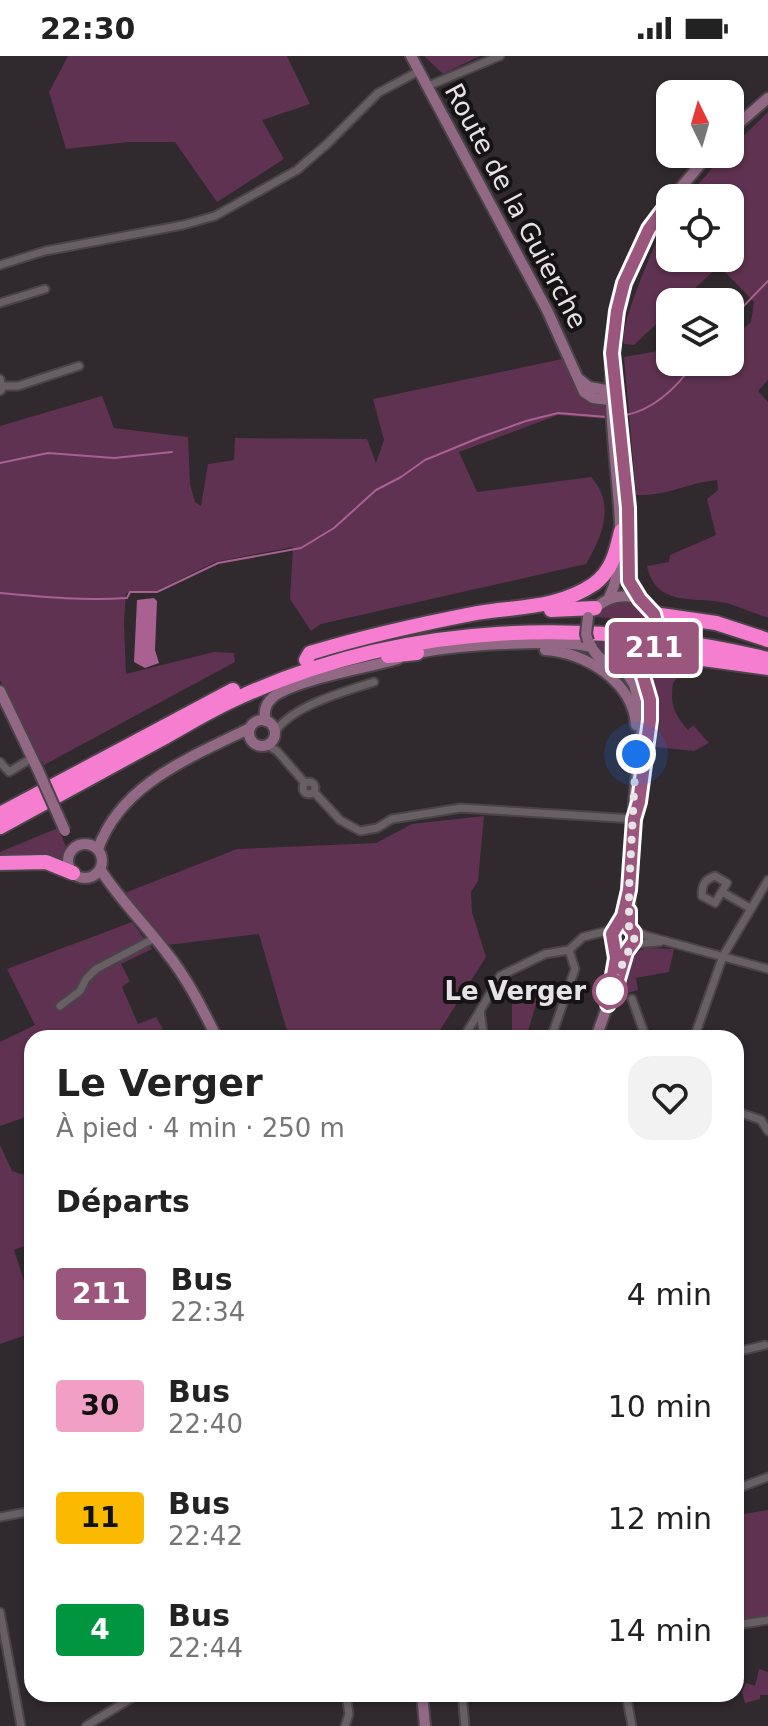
<!DOCTYPE html>
<html lang="fr">
<meta charset="utf-8">
<style>
body{margin:0;font-family:"DejaVu Sans",sans-serif;background:#f2f2f2;color:#222;height:100vh;display:flex;flex-direction:column;font-size:30px;white-space:nowrap}
*{box-sizing:border-box;margin:0}
p{font-size:26px;color:#767676}
.icon{flex:none;width:44px;height:44px;fill:none;stroke:currentColor;stroke-width:2;stroke-linecap:round;stroke-linejoin:round}
.map{position:relative;flex:1;overflow:hidden}
.drawer{position:absolute;left:24px;top:974px;width:720px;height:672px;display:flex;flex-direction:column;background:#fff;border-radius:24px;box-shadow:0 2px 6px #0004}
.drawer>*{flex:none}
.badge{padding:0 16px;border-radius:6px;font-size:28px;line-height:52px}
.needle{width:52px;rotate:355deg}
.fabs{position:absolute;left:656px;top:24px;display:grid;gap:16px}
.fabs a{display:grid;place-items:center;width:88px;height:88px;border-radius:16px;background:#fff;box-shadow:0 2px 6px #0004;font-size:40px}
.you{position:absolute;width:40px;height:40px;margin:-20px;border:6px solid #fff;border-radius:50%;background:#1a73e8;box-shadow:0 0 0 12px #1a73e833}
.map>.badge{position:absolute;translate:-50% -50%;box-shadow:0 0 0 4px #fff}
h2{padding:0 32px;font-size:30px;line-height:72px}
.round{display:grid;place-items:center;flex:none;width:84px;height:84px;border-radius:24px;background:#f2f2f2}
.summary{display:flex;align-items:center;justify-content:space-between;height:136px;padding:0 32px}
h1{font-size:38px;font-weight:700;line-height:60px}
ul{padding:0;list-style:none}
li{display:flex;align-items:center;gap:24px;height:112px;padding:0 32px}
li div{flex:1}
li b{display:block;font-size:30px}
li em{font-style:normal}
li .badge{min-width:88px;font-weight:700;text-align:center}
.status{display:flex;justify-content:space-between;align-items:center;height:56px;padding:0 40px;background:#fff;direction:ltr}
.status svg{height:22px;fill:currentColor}
.map>svg:first-child{display:block}
.green{fill:#5e3250}
.water{fill:#a96192}
.lines{fill:none;stroke-linecap:round;stroke-linejoin:round}
.stream{stroke:#a96192;stroke-width:2}
.street-casing{stroke:#4a4448;stroke-width:11}
.secondary-casing{stroke:#4a4448;stroke-width:14}
.highway-casing{stroke:#4a4448;stroke-width:18}
.street{stroke:#675f64;stroke-width:7}
.secondary{stroke:#926885;stroke-width:10}
.highway{stroke:#f57ed1;stroke-width:14}
.secondary-bridge-casing{stroke:#4a4448;stroke-width:14;stroke-linecap:butt}
.secondary-bridge{stroke:#926885;stroke-width:10}
.line-casing{stroke:#fff;stroke-width:18}
.line{stroke:#9b567e;stroke-width:12}
.walk{stroke:#e7e2e5;stroke-width:8;stroke-dasharray:0 14.4}
.stop-dot{fill:#fff;stroke:#9b567e;stroke-width:4}
.labels{text-anchor:middle;dominant-baseline:central;stroke-width:8;stroke-linejoin:round;paint-order:stroke}
.street-label{font-size:26px;fill:#e7e2e5;stroke:#161315}
.stop-label{font-size:26px;font-weight:bold;fill:#e7e2e5;stroke:#161315;text-anchor:end}
</style>
<div class="status"><b>22:30</b><svg viewBox="0 0 49 12"><path d="M0 12V9h3v3zM5 12V6h3v6zM10 12V3h3v9zM15 12V0h3v12zM26 1h20v11H26zM47 4h2v5h-2z"/></svg></div>
<div class="map">
<svg width="768" height="1670" viewBox="0 0 768 1670">
<rect width="100%" height="100%" fill="#30292e"/>
<!-- green -->
<g class="green">
<polygon points="68,0 287,0 310,48 262,64 284,103 217,146 175,86 128,86 66,93 49,36"/>
<polygon points="424,0 480,0 443,18"/>
<path d="M768,56V324L758,335L768,346V562C754,557 740,551 726,547C695,540 656,552 647,510L669,506L670,499L716,479L707,443L718,434L717,424C687,427 669,440 636,439L624,301L670,293V306L701,308L730,306V283L751,266L754,246L719,210L680,246H670V255L634,289L624,288C618,270 656,187 665,166L670,160V202H730V142H686L724,99L730,98V93Z"/>
<path d="M562,303L572,320L604,348L607,363L558,359L459,396L477,436L591,421C616,448 602,481 586,508L321,568L311,575L290,543L293,491L215,506L156,535L126,537L124,566L126,618L214,596L234,597L235,606L44,709L23,675L0,624V370L102,340L114,372L188,381L190,428L195,446L201,450L208,408L234,404L235,382L367,383L376,407L384,384L373,343Z"/>
<path d="M611,546C630,547 642,546 651,565L595,561Z"/>
<polygon points="593,585 649,589 632,603 608,601"/>
<path d="M652,596L698,602L695,619L677,622L673,627C670,648 674,658 688,674L693,669L709,687L694,695L656,691L660,663L658,667L650,664L644,604Z"/>
<polygon points="484,760 478,825 471,836 472,856 486,901 435,982 289,982 259,878 168,889 122,838 237,793 376,787 412,768"/>
<polygon points="58,772 68,795 66,809 0,804 0,796"/>
<polygon points="132,866 152,893 121,908 130,925 122,931 138,968 156,961 168,982 32,982 32,1059 0,1070 0,986 35,969 7,913"/>
<path d="M647,892L674,893L669,916L636,922L638,934L621,939C626,922 627,895 647,892Z"/>
<polygon points="540,926 542,928 526,982 512,982 512,948 518,936"/>
<polygon points="0,1089 12,1115 24,1119 32,1116 32,1187 14,1194 32,1249 32,1277 0,1288"/>
<polygon points="768,1454 768,1560 736,1566 736,1459"/>
<polygon points="759,1613 768,1616 768,1639 760,1639 760,1643 745,1647 742,1636 746,1627 755,1630"/>
</g>
<!-- water -->
<polygon class="water" points="154,542 157,545 155,594 159,607 145,612 134,606 137,544"/>
<g class="lines">
<!-- stream -->
<g class="stream">
<polyline points="730,264 768,225"/>
<path d="M626,359C656,353 678,330 695,306"/>
<polyline points="0,407 48,397 114,402 172,396"/>
<path d="M0,537C43,541 84,545 127,542L130,536H157L218,507L301,492L334,472L376,434L401,421L425,404L481,381L526,365L558,357L607,361"/>
</g>
<defs>
<g id="street">
<polyline points="428,30 500,0"/>
<polyline points="0,209 45,195 183,169 215,160 297,114 327,88 378,37 419,15"/>
<polyline points="0,247 45,233"/>
<polyline points="0,323 2,333 0,335"/>
<polyline points="2,330 18,330 79,310"/>
<path d="M275,676C292,650 345,635 374,626"/>
<polyline points="267,689 277,695 305,727"/>
<polyline points="0,706 9,716 32,702"/>
<circle cx="309" cy="732" r="6"/>
<polyline points="314,736 340,764 360,775 377,772 392,763 461,752 634,763"/>
<path d="M715,820L727,827L715,847L702,840C702,829 704,824 715,820Z"/>
<polyline points="722,836 750,852"/>
<polyline points="632,874 647,880 768,913"/>
<polyline points="632,888 660,886"/>
<polyline points="632,943 646,982"/>
<polyline points="60,950 80,935 86,923 96,913 155,882"/>
<polyline points="480,955 465,979 484,978"/>
<polyline points="484,982 480,955 500,920 545,898 569,894 583,881 615,873"/>
<polyline points="551,982 575,913 569,894"/>
<polyline points="694,982 723,900 768,824"/>
<polyline points="741,1057 761,1064 768,1075"/>
<polyline points="736,1296 765,1289"/>
<polyline points="736,1433 768,1421"/>
<polyline points="0,1461 32,1455"/>
<polyline points="0,1556 21,1670"/>
<polyline points="736,1569 768,1564"/>
<polyline points="462,1638 465,1670"/>
<polyline points="626,1638 632,1670"/>
<polyline points="86,1670 138,1638"/>
<polyline points="345,1670 349,1658 346,1638"/>
</g>
<g id="secondary">
<polyline points="411,0 547,254 584,336 593,342 609,344 616,339"/>
<polyline points="730,75 768,42"/>
<polyline points="672,142 709,98"/>
<polyline points="579,323 589,331 612,335"/>
<polyline points="616,337 628,452 629,525 640,543"/>
<path d="M609,542C626,506 620,465 617,426C607,316 599,238 670,145"/>
<path d="M593,555C612,533 645,535 656,564"/>
<path d="M589,586C599,610 622,616 644,603"/>
<path d="M545,594C585,596 633,626 636,669"/>
<path d="M414,598C448,590 557,582 591,591"/>
<polyline points="644,604 640,610 651,655 646,699"/>
<polyline points="619,611 625,614 634,629 643,661 634,745 629,871"/>
<polyline points="0,635 38,714"/>
<circle cx="262" cy="677" r="13"/>
<path d="M266,665C263,656 265,649 272,642C290,625 371,611 398,603"/>
<circle cx="85" cy="805" r="17"/>
<path d="M98,793C121,727 192,701 250,672"/>
<path d="M100,813C119,843 144,867 166,896C187,922 202,952 217,982"/>
<polyline points="622,892 630,890 635,881 632,874 624,869"/>
<polyline points="620,915 628,891"/>
<polyline points="608,948 616,902 612,878 618,870 626,848"/>
<polyline points="596,982 609,945"/>
<polyline points="422,1638 425,1670"/>
</g>
<g id="highway">
<polyline points="551,554 595,552"/>
<polyline points="654,558 716,567 768,584"/>
<polyline points="652,596 768,612"/>
<polyline points="388,600 417,597"/>
<path d="M306,604L310,597C365,580 420,568 477,557C518,550 557,553 594,528C612,515 616,496 621,475"/>
<polyline points="0,758 233,634"/>
<path d="M0,771C55,741 110,711 165,681C190,667 214,652 240,641C406,565 592,561 768,603"/>
<polyline points="0,807 46,806 73,817"/>
</g>
</defs>
<!-- street casing -->
<use href="#street" class="street-casing"/>
<!-- secondary casing -->
<use href="#secondary" class="secondary-casing"/>
<!-- highway casing -->
<use href="#highway" class="highway-casing"/>
<!-- street -->
<use href="#street" class="street"/>
<!-- secondary -->
<use href="#secondary" class="secondary"/>
<!-- highway -->
<use href="#highway" class="highway"/>
<defs>
<g id="secondary-bridge">
<polyline points="588,585 586,578 588,561"/>
<polyline points="656,589 657,566"/>
<polyline points="38,714 65,775"/>
</g>
</defs>
<!-- secondary-bridge casing -->
<use href="#secondary-bridge" class="secondary-bridge-casing"/>
<!-- secondary-bridge -->
<use href="#secondary-bridge" class="secondary-bridge"/>
</g>
<g class="lines">
<defs>
<polyline id="line" points="629,855 629,871 634,877 634,885 626,896 616,930 608,948 616,902 612,878 623,860 629,834 634,763 639,746 650,664 650,644 640,610 656,589 658,573 654,558 640,543 629,525 628,452 612,297 617,255 624,227 649,173 670,145"/>
</defs>
<!-- line casing -->
<use href="#line" class="line-casing"/>
<!-- line -->
<use href="#line" class="line"/>
<!-- walk -->
<polyline class="walk" points="610,935 635,881 629,871 629,834 636,698"/>
</g>
<!-- markers -->
<circle class="stop-dot" cx="610" cy="935" r="16"/>
<g class="labels">
<!-- street labels -->
<g class="street-label">
<text transform="translate(516 150) rotate(62)">Route de la Guierche</text>
</g>
<!-- stop labels -->
<g class="stop-label">
<text x="586" y="935">Le Verger</text>
</g>
</g>
</svg>
<div class="fabs">
<a><svg class="needle" viewBox="-14 -14 28 28"><path d="M0-13l5 13h-10z" fill="#e53935"/><path d="M0 13l5-13h-10z" fill="#767676"/></svg></a>
<a><svg class="icon" aria-label="locate" viewBox="0 0 24 24"><circle cx="12" cy="12" r="6"/><path d="M12 2v4M12 18v4M2 12h4M18 12h4"/></svg></a>
<a><svg class="icon" aria-label="layers" viewBox="0 0 24 24"><path d="M12 4l9 5-9 5-9-5zM3 14l9 5 9-5"/></svg></a>
</div>
<div class="you" style="left:636px;top:698px"></div>
<b class="badge" style="left:654px;top:592px;background:#9b567e;color:#fff">211</b>
<section class="drawer">
<div class="summary"><div><h1>Le Verger</h1><p>À pied · 4 min · 250 m</p></div><a class="round"><svg class="icon" aria-label="heart" viewBox="0 0 24 24"><path d="M12 20l-8-8c-3-5 5-10 8-4 3-6 11-1 8 4z"/></svg></a></div>
<h2>Départs</h2>
<ul>
<li><span class="badge" style="background:#9b567e;color:#fff">211</span><div><b>Bus</b><p>22:34</p></div><em>4 min</em></li>
<li><span class="badge" style="background:#f29fc5;color:#111">30</span><div><b>Bus</b><p>22:40</p></div><em>10 min</em></li>
<li><span class="badge" style="background:#fbba00;color:#111">11</span><div><b>Bus</b><p>22:42</p></div><em>12 min</em></li>
<li><span class="badge" style="background:#009640;color:#fff">4</span><div><b>Bus</b><p>22:44</p></div><em>14 min</em></li>
</ul>
</section>
</div>
